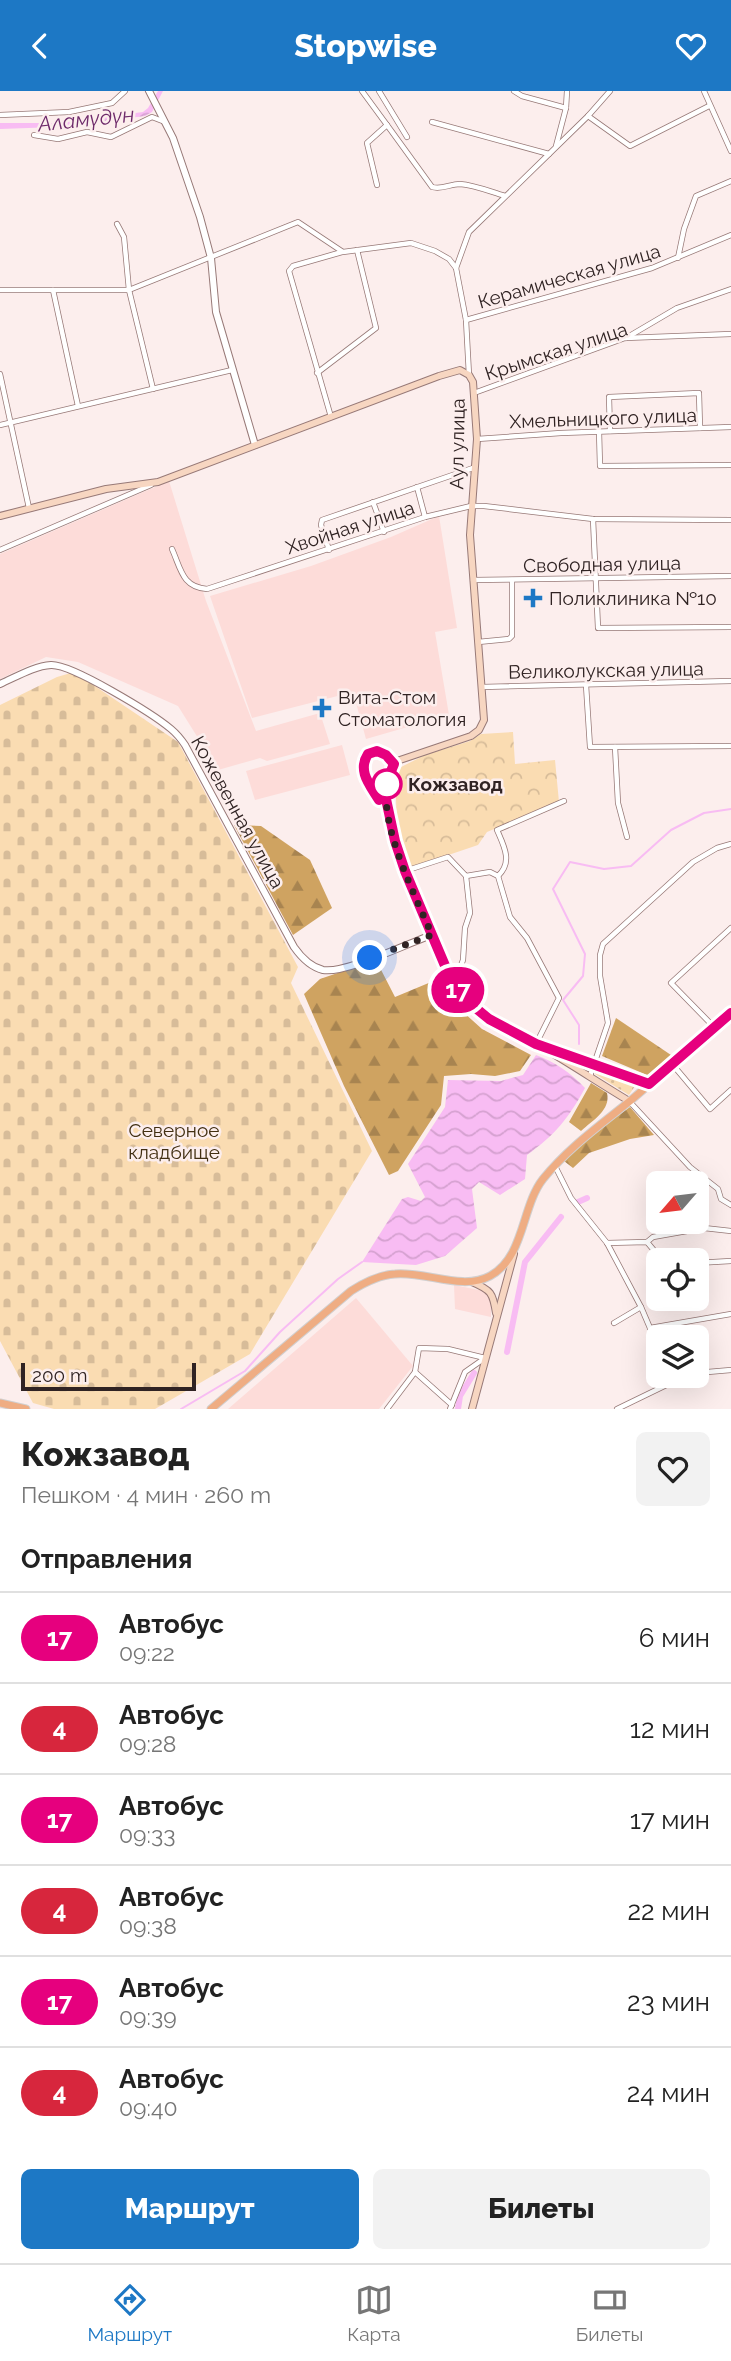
<!DOCTYPE html>
<html lang="ru">
<meta charset="utf-8">
<style>
body{margin:0;font-family:Raleway,sans-serif;background:#f2f2f2;color:#222;height:100vh;display:flex;flex-direction:column;font-size:26px;white-space:nowrap}
*{box-sizing:border-box;margin:0}
p{font-size:23px;color:#767676}
.icon{flex:none;width:38px;height:38px;fill:none;stroke:currentColor;stroke-width:2;stroke-linecap:round;stroke-linejoin:round}
.map{position:relative;height:1318px;overflow:hidden}
.panel{display:flex;flex-direction:column;background:#fff;flex:1}
.panel>*{flex:none}
.badge{padding:0 14px;border-radius:23px;font-size:24px;line-height:46px}
.needle{width:46px;rotate:242deg}
.controls{position:absolute;left:646px;top:1080px;display:grid;gap:14px}
.controls a{display:grid;place-items:center;width:63px;height:63px;border-radius:10px;background:#fff;box-shadow:0 7px 28px #0002;font-size:35px}
.scale{position:absolute;left:21px;bottom:18px;width:175px;box-sizing:border-box;padding-left:7px;border:4px solid #302323;border-top:0;font-size:19px;line-height:24px;white-space:nowrap;color:#302323;-webkit-text-stroke:5px #fceeed;paint-order:stroke}
.you{position:absolute;width:35px;height:35px;margin:-18px;border:5px solid #fff;border-radius:50%;background:#1a73e8;box-shadow:0 0 0 10px #1a73e833}
.map>.badge{position:absolute;translate:-50% -50%;box-shadow:0 0 0 4px #fff}
h2{padding:0 21px;font-size:26px;line-height:63px}
.round{display:grid;place-items:center;flex:none;width:74px;height:74px;border-radius:10px;background:#f2f2f2}
.summary{display:flex;align-items:center;justify-content:space-between;height:119px;padding:0 21px}
h1{font-size:33px;font-weight:800;line-height:52px}
.button{display:flex;gap:14px;margin-top:auto;padding:14px 21px}
.button a{flex:1;height:80px;border-radius:10px;background:#1d78c5;color:#fff;font-size:28px;font-weight:800;line-height:80px;text-align:center}
.button a+a{background:#f2f2f2;color:#222}
ul{padding:0;list-style:none}
li{display:flex;align-items:center;gap:21px;height:91px;padding:0 21px;border-top:2px solid #e0e0e0}
li div{flex:1}
li b{display:block;font-size:26px}
li em{font-style:normal}
li .badge{min-width:77px;font-weight:700;text-align:center}
header{display:flex;justify-content:space-between;align-items:center;height:91px;padding:0 21px;background:#1d78c5;color:#fff;font-size:32px;font-weight:800}
.dock{display:flex;justify-content:space-around;align-items:center;height:98px;border-top:2px solid #e0e0e0;background:#fff;font-size:19px;color:#767676}
.dock a{display:grid;justify-items:center;gap:4px}
.dock .active{color:#1d78c5}
.map>svg:first-child{display:block}
.built{fill:#fddcd9}
.grass{fill:url(#grass-dots)}
.forest{fill:url(#forest-firs)}
.cemetery{fill:url(#cemetery-stones)}
.park{fill:url(#park-crowns)}
.water{fill:url(#water-waves)}
.lines{fill:none;stroke-linecap:round;stroke-linejoin:round}
.stream{stroke:#f8bcf3;stroke-width:2}
.canal{stroke:#f8bcf3;stroke-width:6}
.minor-casing{stroke:#977977;stroke-width:6}
.tertiary-casing{stroke:#977977;stroke-width:8}
.secondary-casing{stroke:#977977;stroke-width:8}
.primary-casing{stroke:#d1cfcf;stroke-width:9}
.minor{stroke:#fff;stroke-width:4.5}
.tertiary{stroke:#fff;stroke-width:6}
.secondary{stroke:#f7d6c1;stroke-width:6}
.primary{stroke:#efad83;stroke-width:7}
.line-casing{stroke:#fff;stroke-width:16}
.line{stroke:#e6007e;stroke-width:10}
.walk{stroke:#302323;stroke-width:7;stroke-dasharray:0 12.6}
.poi-dot{fill:#1d78c5;stroke:#fceeed;stroke-width:2.5}
.stop-dot{fill:#fff;stroke:#e6007e;stroke-width:3.5}
.labels{text-anchor:middle;dominant-baseline:central;stroke-width:5;stroke-linejoin:round;paint-order:stroke}
.street-label{font-size:19px;fill:#302323;stroke:#fceeed}
.poi-label{font-size:19px;fill:#302323;stroke:#fceeed;text-anchor:start}
.stop-label{font-size:19px;font-weight:bold;fill:#302323;stroke:#fceeed;text-anchor:start}
.park-label{font-size:19px;fill:#422f12;stroke:#fceeed}
.water-label{font-size:21px;font-style:italic;fill:#6e2a6b;stroke:#fceeed}
</style>
<header><svg class="icon" aria-label="back" viewBox="0 0 24 24"><path d="M15 5l-7 7 7 7"/></svg>Stopwise<svg class="icon" aria-label="heart" viewBox="0 0 24 24"><path d="M12 20l-8-8c-3-5 5-10 8-4 3-6 11-1 8 4z"/></svg></header>
<div class="map">
<svg width="731" height="1318" viewBox="0 0 731 1318">
<defs>
<pattern id="grass-dots" width="8" height="8" patternUnits="userSpaceOnUse" patternTransform="scale(1.75)"><rect width="8" height="8" fill="#fadcb2"/><path d="M2 2h.1M6 6h.1" fill="none" stroke="#d7bc99" stroke-width="1.8" stroke-linecap="round"/></pattern>
<pattern id="forest-firs" width="22" height="20" patternUnits="userSpaceOnUse" patternTransform="scale(1.75)"><rect width="22" height="20" fill="#cfa361"/><path d="M5 1l3.5 6h-7zM16 11l3.5 6h-7z" fill="#a88450"/></pattern>
<pattern id="cemetery-stones" width="16" height="16" patternUnits="userSpaceOnUse" patternTransform="scale(1.75)"><rect width="16" height="16" fill="#fadcb2"/><path d="M2 7V4a2 2 0 0 1 4 0v3zM10 15v-3a2 2 0 0 1 4 0v3z" fill="#d7bc99"/></pattern>
<pattern id="park-crowns" width="20" height="18" patternUnits="userSpaceOnUse" patternTransform="scale(1.75)"><rect width="20" height="18" fill="#fadcb2"/><path d="M2 6a3 3 0 1 1 6 0M12 15a3 3 0 1 1 6 0" fill="none" stroke="#d7bc99"/></pattern>
<pattern id="water-waves" width="16" height="10" patternUnits="userSpaceOnUse" patternTransform="scale(1.75)"><rect width="16" height="10" fill="#f8bcf3"/><path d="M0 5q4-4 8 0t8 0" fill="none" stroke="#d5a1d0"/></pattern>
</defs>
<rect width="100%" height="100%" fill="#fceeed"/>
<!-- built -->
<g class="built">
<polygon points="169,390 206,510 256,640 320,622 330,653 267,670 260,667 218,679 178,615 78,571 46,566 0,588 0,463"/>
<polygon points="439,425 457,537 435,541 449,624 366,648 353,601 252,627 210,505 311,475 391,446"/>
<polygon points="342,654 350,684 255,709 246,680"/>
<polygon points="454,1194 484,1200 491,1207 491,1226 455,1218"/>
<polygon points="356,1207 413,1275 379,1318 228,1318"/>
</g>
<!-- grass -->
<polygon class="grass" points="598,978 637,992 629,1004 595,983 595,979"/>
<!-- forest -->
<g class="forest">
<polygon points="234,734 261,735 310,769 332,817 293,844"/>
<polygon points="376,869 395,906 443,886 462,920 482,938 531,964 520,980 495,985 471,983 444,985 441,1014 398,1080 389,1084 344,995 304,903 320,888"/>
<polygon points="616,927 671,964 653,981 647,984 602,965"/>
<path d="M591,992L607,1002C611,1019 593,1029 581,1040L569,1031Z"/>
<polygon points="630,1016 654,1044 630,1048 589,1062 573,1077 564,1070 584,1049"/>
</g>
<!-- cemetery -->
<polygon class="cemetery" points="74,581 178,651 298,876 291,892 372,1060 250,1263 155,1318 54,1318 33,1312 0,1250 0,614 57,586"/>
<!-- park -->
<path class="park" d="M513,641L515,673L555,669L559,711L487,741L478,754L410,777C398,742 392,714 399,677L425,664L470,650L481,643Z"/>
<!-- water -->
<g class="water">
<polygon points="158,0 163,0 152,21 145,25 57,36 0,38 0,32 60,32 143,21 148,17"/>
<path d="M536,964C555,971 571,982 585,997C568,1028 556,1043 527,1064L525,1088L500,1104L479,1091L472,1098L477,1137L445,1165L416,1174L362,1171L402,1108L408,1106L421,1110L425,1106L408,1073L445,1016L448,989L501,990L523,984Z"/>
</g>
<g class="lines">
<!-- stream -->
<g class="stream">
<polyline points="579,953 579,934 563,909 583,885 585,863 553,798 570,771 604,778 631,775 671,739 704,722 731,718"/>
<polyline points="181,1318 245,1280 280,1241 338,1188 362,1171"/>
</g>
<!-- canal -->
<g class="canal">
<polyline points="578,1111 587,1107"/>
<polyline points="507,1261 525,1171 561,1126"/>
<polyline points="458,1318 460,1305 474,1282"/>
</g>
<defs>
<g id="minor">
<polyline points="362,0 387,34 367,52 377,94"/>
<polyline points="379,0 407,46"/>
<polyline points="514,0 522,5 566,17"/>
<polyline points="704,0 731,60"/>
<polyline points="0,24 69,21 112,12 125,0"/>
<polyline points="588,25 630,55 709,15"/>
<polyline points="432,31 549,63"/>
<path d="M387,34L432,96C442,99 450,93 460,93C475,94 491,101 505,105"/>
<polyline points="34,44 58,48 87,41 111,46 152,26 165,31"/>
<polyline points="556,55 566,17 567,0"/>
<polyline points="117,133 124,146 129,199 153,298"/>
<polyline points="678,167 684,138 696,105 731,90"/>
<polyline points="0,199 129,199 298,131 343,161 411,152 435,160 449,168 456,177"/>
<polyline points="53,199 78,315"/>
<polyline points="466,229 652,177 731,144"/>
<polyline points="626,247 677,217 731,198"/>
<polyline points="317,282 376,237 357,159"/>
<polyline points="0,283 29,417"/>
<polyline points="469,284 466,229 456,177 469,141 588,25 610,0"/>
<polyline points="474,302 625,247 731,243"/>
<polyline points="331,326 289,180 293,175 342,161"/>
<polyline points="0,334 232,279"/>
<polyline points="599,340 600,375 731,374"/>
<polyline points="610,340 609,306 699,302 700,337"/>
<polyline points="477,348 561,342 731,336"/>
<polyline points="417,396 425,426"/>
<polyline points="373,411 384,441"/>
<polyline points="593,428 598,537 731,536"/>
<path d="M172,458C181,478 182,496 207,498L425,426L471,415H484L593,428L731,429"/>
<polyline points="0,459 151,394"/>
<polyline points="329,459 321,434 322,429 473,377"/>
<polyline points="473,489 731,485"/>
<polyline points="478,551 509,548 512,545 512,489"/>
<polyline points="586,594 590,656 731,655"/>
<polyline points="482,596 731,590"/>
<polyline points="615,656 618,712 627,746"/>
<path d="M386,721C376,704 355,682 368,663L377,660L386,664L394,673"/>
<polyline points="405,780 448,766 466,785 490,781 498,785 510,826 527,847 559,907 536,953"/>
<path d="M498,785C513,771 504,755 497,739L564,710"/>
<polyline points="452,888 457,885 463,869 465,837 470,822 466,785"/>
<polyline points="714,936 671,892 731,837"/>
<polyline points="673,974 710,1018 731,999"/>
<polyline points="590,985 608,932 600,885 600,864 603,853 693,771 717,757 731,753"/>
<polyline points="629,1010 690,1076 718,1098 721,1108 731,1114"/>
<polyline points="555,1075 571,1107 607,1152 641,1216 650,1237 658,1248"/>
<polyline points="647,1151 653,1146 704,1137 731,1140"/>
<polyline points="607,1152 647,1151 662,1169"/>
<polyline points="696,1172 731,1170"/>
<polyline points="614,1232 641,1216"/>
<polyline points="650,1237 731,1223"/>
<polyline points="415,1281 452,1314"/>
<polyline points="696,1282 731,1279"/>
<polyline points="387,1318 415,1281 419,1257 448,1258 485,1267"/>
<polyline points="450,1318 465,1281 485,1267"/>
<polyline points="617,1318 687,1284"/>
</g>
<g id="tertiary">
<polyline points="149,0 173,47 200,126 211,167 216,221 255,354"/>
<path d="M0,593C16,586 34,575 51,574C72,573 153,623 171,638C177,643 181,648 185,654L294,856C301,866 311,876 323,879C345,883 408,852 432,844"/>
</g>
<g id="secondary">
<path d="M0,425L106,398L158,391L439,285L460,279L469,284L473,291L477,348L470,444L484,629L479,639L471,645L397,670C389,679 385,694 386,705C386,746 411,795 427,832C438,858 447,888 466,909C485,931 513,940 538,954C569,972 599,992 629,1010"/>
<polyline points="546,956 649,993"/>
<path d="M472,1191C491,1199 493,1202 496,1222"/>
<polyline points="472,1318 514,1163"/>
</g>
<g id="primary">
<polyline points="0,1312 26,1318"/>
<path d="M211,1318L351,1200C365,1191 379,1184 395,1183C426,1180 462,1200 490,1185C525,1166 521,1116 543,1088C568,1057 599,1035 630,1010C664,981 698,952 731,922"/>
</g>
</defs>
<!-- minor casing -->
<use href="#minor" class="minor-casing"/>
<!-- tertiary casing -->
<use href="#tertiary" class="tertiary-casing"/>
<!-- secondary casing -->
<use href="#secondary" class="secondary-casing"/>
<!-- primary casing -->
<use href="#primary" class="primary-casing"/>
<!-- minor -->
<use href="#minor" class="minor"/>
<!-- tertiary -->
<use href="#tertiary" class="tertiary"/>
<!-- secondary -->
<use href="#secondary" class="secondary"/>
<!-- primary -->
<use href="#primary" class="primary"/>
</g>
<g class="lines">
<defs>
<path id="line" d="M379,709C370,694 357,680 368,663L377,660L386,664L394,673L389,685L386,708L395,750L405,780L446,877L466,909L489,928L536,953L649,993L731,922"/>
</defs>
<!-- line casing -->
<use href="#line" class="line-casing"/>
<!-- line -->
<use href="#line" class="line"/>
<!-- walk -->
<path class="walk" d="M370,867L432,844C415,804 380,736 387,693"/>
</g>
<!-- markers -->
<g class="poi-dot">
<path d="M529.5 496.5h7v7h7v7h-7v7h-7v-7h-7v-7h7z"/>
<path d="M318.5 606.5h7v7h7v7h-7v7h-7v-7h-7v-7h7z"/>
</g>
<circle class="stop-dot" cx="387" cy="693" r="14"/>
<g class="labels">
<!-- street labels -->
<g class="street-label">
<text transform="translate(569 185) rotate(-16)">Керамическая улица</text>
<text transform="translate(556 260) rotate(-18)">Крымская улица</text>
<text transform="translate(603 327) rotate(-2)">Хмельницкого улица</text>
<text transform="translate(457 353) rotate(-89)">Аул улица</text>
<text transform="translate(350 436) rotate(-18)">Хвойная улица</text>
<text transform="translate(602 473) rotate(-1)">Свободная улица</text>
<text transform="translate(606 579) rotate(-1)">Великолукская улица</text>
<text transform="translate(238 721) rotate(61)">Кожевенная улица</text>
</g>
<!-- poi labels -->
<g class="poi-label">
<text x="549" y="507">Поликлиника №10</text>
<text x="338" y="606">Вита-Стом<tspan x="338" dy="22">Стоматология</tspan></text>
</g>
<!-- stop labels -->
<g class="stop-label">
<text x="408" y="693">Кожзавод</text>
</g>
<!-- park labels -->
<g class="park-label">
<text x="174" y="1039">Северное<tspan x="174" dy="22">кладбище</tspan></text>
</g>
<!-- water labels -->
<g class="water-label">
<text transform="translate(86 28) rotate(-6)">Аламүдүн</text>
</g>
</g>
</svg>
<div class="controls">
<a><svg class="needle" viewBox="-14 -14 28 28"><path d="M0-13l5 13h-10z" fill="#e53935"/><path d="M0 13l5-13h-10z" fill="#767676"/></svg></a>
<a><svg class="icon" aria-label="locate" viewBox="0 0 24 24"><circle cx="12" cy="12" r="6"/><path d="M12 2v4M12 18v4M2 12h4M18 12h4"/></svg></a>
<a><svg class="icon" aria-label="layers" viewBox="0 0 24 24"><path d="M12 4l9 5-9 5-9-5zM3 14l9 5 9-5"/></svg></a>
</div>
<div class="scale">200 m</div>
<div class="you" style="left:370px;top:867px"></div>
<b class="badge" style="left:458px;top:899px;background:#e6007e;color:#fff">17</b>
</div>
<section class="panel">
<div class="summary"><div><h1>Кожзавод</h1><p>Пешком · 4 мин · 260 m</p></div><a class="round"><svg class="icon" aria-label="heart" viewBox="0 0 24 24"><path d="M12 20l-8-8c-3-5 5-10 8-4 3-6 11-1 8 4z"/></svg></a></div>
<h2>Отправления</h2>
<ul>
<li><span class="badge" style="background:#e6007e;color:#fff">17</span><div><b>Автобус</b><p>09:22</p></div><em>6 мин</em></li>
<li><span class="badge" style="background:#d7263d;color:#fff">4</span><div><b>Автобус</b><p>09:28</p></div><em>12 мин</em></li>
<li><span class="badge" style="background:#e6007e;color:#fff">17</span><div><b>Автобус</b><p>09:33</p></div><em>17 мин</em></li>
<li><span class="badge" style="background:#d7263d;color:#fff">4</span><div><b>Автобус</b><p>09:38</p></div><em>22 мин</em></li>
<li><span class="badge" style="background:#e6007e;color:#fff">17</span><div><b>Автобус</b><p>09:39</p></div><em>23 мин</em></li>
<li><span class="badge" style="background:#d7263d;color:#fff">4</span><div><b>Автобус</b><p>09:40</p></div><em>24 мин</em></li>
</ul>
<div class="button"><a>Маршрут</a><a>Билеты</a></div>
</section>
<nav class="dock">
<a class="active"><svg class="icon" aria-label="directions" viewBox="0 0 24 24"><path d="M12 3l9 9-9 9-9-9zM9 14v-3h6M13 9l2 2-2 2"/></svg>Маршрут</a>
<a><svg class="icon" aria-label="map" viewBox="0 0 24 24"><path d="M3 6l6-2 6 2 6-2v14l-6 2-6-2-6 2zM9 4v14M15 6v14"/></svg>Карта</a>
<a><svg class="icon" aria-label="tickets" viewBox="0 0 24 24"><path d="M3 7h18v10H3zM15 7v10"/></svg>Билеты</a>
</nav>
